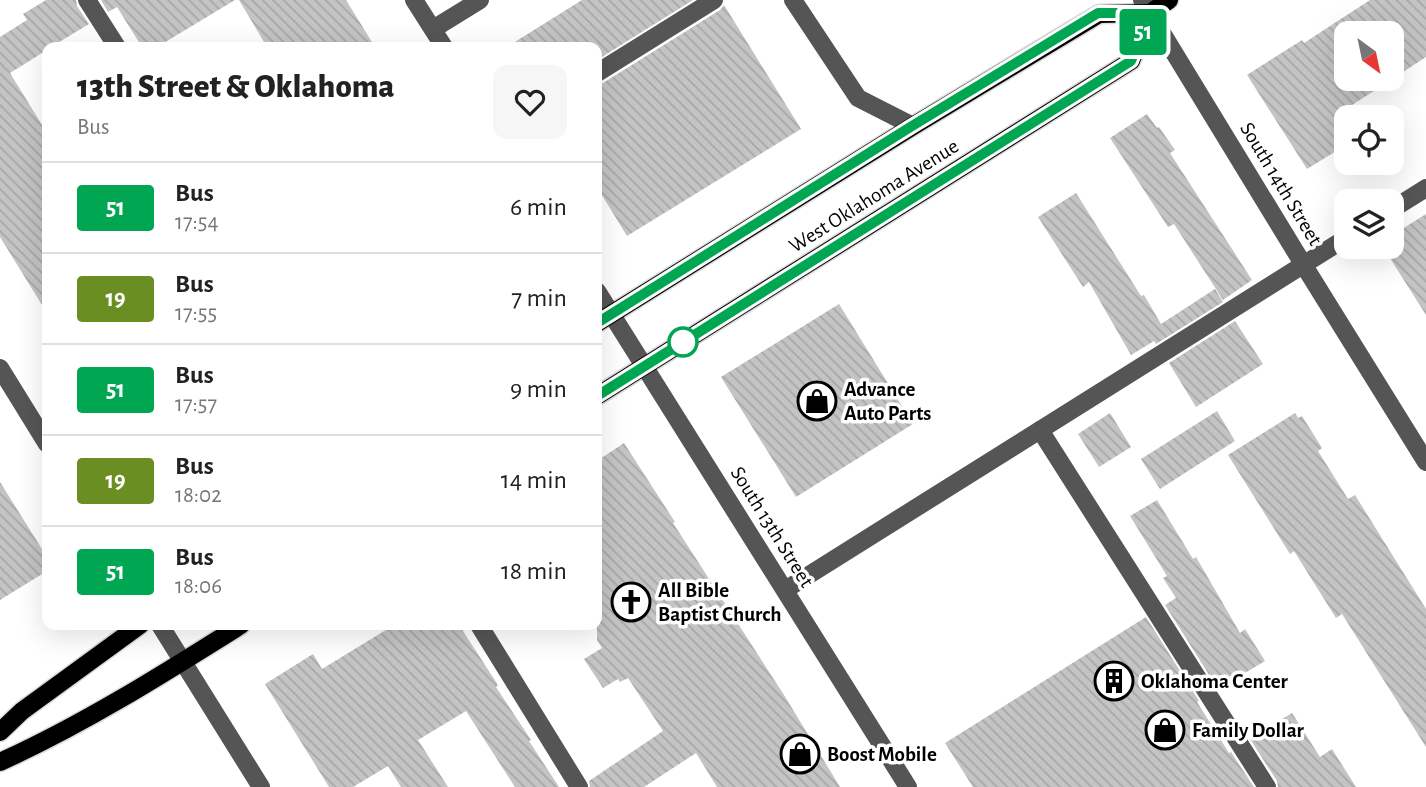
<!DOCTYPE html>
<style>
body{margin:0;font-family:"Alegreya Sans",sans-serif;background:#f6f6f6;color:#222;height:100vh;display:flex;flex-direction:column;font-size:26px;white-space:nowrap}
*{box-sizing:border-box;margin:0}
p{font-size:23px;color:#767676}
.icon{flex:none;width:38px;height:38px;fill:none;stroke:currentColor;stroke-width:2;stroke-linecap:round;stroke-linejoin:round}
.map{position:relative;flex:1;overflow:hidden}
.side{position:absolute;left:42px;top:42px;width:560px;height:588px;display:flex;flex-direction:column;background:#fff;border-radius:14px;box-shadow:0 7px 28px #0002}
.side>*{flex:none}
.badge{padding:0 14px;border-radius:5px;font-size:24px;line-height:46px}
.needle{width:46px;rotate:147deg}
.tools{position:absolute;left:1334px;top:21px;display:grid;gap:14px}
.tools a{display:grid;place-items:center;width:70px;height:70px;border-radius:14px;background:#fff;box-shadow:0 7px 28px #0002;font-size:35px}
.map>.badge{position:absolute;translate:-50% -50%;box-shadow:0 0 0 4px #fff}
.round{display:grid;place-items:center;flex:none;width:74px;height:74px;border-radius:14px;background:#f6f6f6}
.head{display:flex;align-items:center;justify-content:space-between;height:119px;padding:0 35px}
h1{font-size:33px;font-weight:800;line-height:52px}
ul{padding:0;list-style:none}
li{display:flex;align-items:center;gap:21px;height:91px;padding:0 35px;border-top:2px solid #e0e0e0}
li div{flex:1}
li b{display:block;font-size:26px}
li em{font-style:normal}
li .badge{min-width:77px;font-weight:700;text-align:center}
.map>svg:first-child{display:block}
.building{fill:url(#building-back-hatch);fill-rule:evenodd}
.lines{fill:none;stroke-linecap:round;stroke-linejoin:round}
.major-casing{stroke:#dbdbdb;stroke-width:21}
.minor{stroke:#555;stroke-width:18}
.major{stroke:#000;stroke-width:18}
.line-casing{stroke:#fff;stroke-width:16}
.line{stroke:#00a651;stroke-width:10}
.stop-dot{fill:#fff;stroke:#00a651;stroke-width:3.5}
.labels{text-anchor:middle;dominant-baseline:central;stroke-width:7;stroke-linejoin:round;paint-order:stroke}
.street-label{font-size:21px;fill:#000;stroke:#fff}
.poi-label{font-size:21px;font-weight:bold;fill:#000;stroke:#fff;text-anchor:start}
</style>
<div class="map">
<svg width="1426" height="787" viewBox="0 0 1426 787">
<defs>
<pattern id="building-back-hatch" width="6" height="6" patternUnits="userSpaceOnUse" patternTransform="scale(1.75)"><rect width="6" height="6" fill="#c4c4c4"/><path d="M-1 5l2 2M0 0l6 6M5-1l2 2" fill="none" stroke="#a7a7a7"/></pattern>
</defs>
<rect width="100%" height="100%" fill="#fff"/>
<!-- building -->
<g class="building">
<polygon points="46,0 76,0 77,6 89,24 51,47 47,47 47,50 10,73 47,133 47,313 0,237 0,37 27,20 23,14"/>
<polygon points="101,0 235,0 157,47 142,47 117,7 108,12"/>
<polygon points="239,0 346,0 375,47 267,47"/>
<polygon points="582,0 693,0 597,60 597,47 507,47"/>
<path d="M1370,0H1426V57L1346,109V145L1307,169L1247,75L1302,40L1304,43ZM1346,33H1391V79H1346Z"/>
<polygon points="724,5 801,129 627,236 597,187 597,84 603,83 720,10"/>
<polygon points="1147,114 1157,128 1159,127 1175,150 1170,153 1252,280 1223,300 1174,224 1168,227 1110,138"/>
<polygon points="1076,193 1141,296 1144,295 1161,324 1215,289 1223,302 1156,344 1154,341 1131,355 1089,282 1083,287 1038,217"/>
<polygon points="1426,214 1426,315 1383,247 1391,247 1391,236"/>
<polygon points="839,304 913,424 796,497 721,377"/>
<polygon points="1235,321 1263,364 1196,407 1169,363"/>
<polygon points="1217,411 1235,441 1160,489 1141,459"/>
<polygon points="1110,413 1131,447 1099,467 1078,434"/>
<polygon points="1295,413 1298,418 1302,416 1322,448 1318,451 1348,499 1355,495 1426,609 1426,747 1342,614 1336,618 1294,551 1290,554 1228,455"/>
<polygon points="624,443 675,522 673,523 784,695 840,787 717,787 696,753 644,787 590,787 589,781 663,731 628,678 620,682 618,679 603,688 584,659 602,648 597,640 597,461"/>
<polygon points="0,482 47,557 47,571 0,600"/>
<polygon points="1157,500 1193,559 1196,557 1240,633 1245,629 1265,661 1218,689 1165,605 1176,598 1163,578 1167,576 1130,516"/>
<polygon points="1146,617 1199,701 1197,702 1229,753 1231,752 1254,787 973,787 945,743"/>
<polygon points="394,625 459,625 498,685 496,687 531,740 529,741 559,787 515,787 466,711 418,740 448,787 401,787 388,766 353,787 329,787 265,684 313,654 322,669"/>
<polygon points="1292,713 1320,757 1332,749 1356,787 1278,787 1277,781 1250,739"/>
</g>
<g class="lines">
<defs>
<g id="major">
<polyline points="597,323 913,126 1099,14 1150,13"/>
<polyline points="597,396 1131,61 1150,13 1169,0"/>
<polyline points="0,732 22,711 140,625"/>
<path d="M0,762C84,724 163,674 241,625"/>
</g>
</defs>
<!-- major casing -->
<use href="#major" class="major-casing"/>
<!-- minor -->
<g class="minor">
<polyline points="87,0 117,47"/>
<polyline points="414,0 444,47"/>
<polyline points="793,0 858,98 913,126"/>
<polyline points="1142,0 1303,264 1426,462"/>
<polyline points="433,29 480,0"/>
<polyline points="597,73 714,0"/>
<polyline points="1391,210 1426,188"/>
<polyline points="597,291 908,787"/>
<polyline points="0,368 47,444"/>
<polyline points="1040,430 1267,787"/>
<polyline points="785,590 1346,238"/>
<polyline points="160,625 261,787"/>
<polyline points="479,625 579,787"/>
</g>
<!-- major -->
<use href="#major" class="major"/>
</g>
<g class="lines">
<defs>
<polyline id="line" points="597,323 912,126 1098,13 1150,13 1131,61 597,396"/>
</defs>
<!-- line casing -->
<use href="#line" class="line-casing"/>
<!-- line -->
<use href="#line" class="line"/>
</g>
<!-- icons -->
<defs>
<symbol id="shop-ring" viewBox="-11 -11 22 22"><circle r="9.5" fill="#fff" stroke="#000" stroke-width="1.5"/><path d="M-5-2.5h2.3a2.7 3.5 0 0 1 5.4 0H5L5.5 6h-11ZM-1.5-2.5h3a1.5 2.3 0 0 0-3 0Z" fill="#000"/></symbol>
<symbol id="church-ring" viewBox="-11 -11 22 22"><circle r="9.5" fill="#fff" stroke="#000" stroke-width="1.5"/><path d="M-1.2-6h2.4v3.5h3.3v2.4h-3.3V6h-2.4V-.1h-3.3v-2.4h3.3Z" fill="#000"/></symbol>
<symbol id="building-ring" viewBox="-11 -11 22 22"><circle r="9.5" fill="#fff" stroke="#000" stroke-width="1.5"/><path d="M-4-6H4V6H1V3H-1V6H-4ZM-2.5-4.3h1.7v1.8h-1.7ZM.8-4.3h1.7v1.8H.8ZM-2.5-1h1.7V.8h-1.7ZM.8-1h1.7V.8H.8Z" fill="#000"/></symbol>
</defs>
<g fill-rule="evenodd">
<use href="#shop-ring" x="795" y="379" width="44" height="44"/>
<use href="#church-ring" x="609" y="580" width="44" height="44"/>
<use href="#building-ring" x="1092" y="659" width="44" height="44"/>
<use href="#shop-ring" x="1143" y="708" width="44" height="44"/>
<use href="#shop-ring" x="778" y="732" width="44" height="44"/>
</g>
<!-- markers -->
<circle class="stop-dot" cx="683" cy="342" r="14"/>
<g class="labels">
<!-- street labels -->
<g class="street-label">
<text transform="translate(1281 184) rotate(59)">South 14th Street</text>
<text transform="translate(874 196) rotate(-32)">West Oklahoma Avenue</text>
<text transform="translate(772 527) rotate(58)">South 13th Street</text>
</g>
<!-- poi labels -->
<g class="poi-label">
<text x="844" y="389">Advance<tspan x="844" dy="24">Auto Parts</tspan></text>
<text x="658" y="590">All Bible<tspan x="658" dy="24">Baptist Church</tspan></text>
<text x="1141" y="681">Oklahoma Center</text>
<text x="1192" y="730">Family Dollar</text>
<text x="827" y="754">Boost Mobile</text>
</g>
</g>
</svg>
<div class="tools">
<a><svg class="needle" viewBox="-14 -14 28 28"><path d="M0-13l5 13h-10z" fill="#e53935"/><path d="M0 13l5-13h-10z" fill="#767676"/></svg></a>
<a><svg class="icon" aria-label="locate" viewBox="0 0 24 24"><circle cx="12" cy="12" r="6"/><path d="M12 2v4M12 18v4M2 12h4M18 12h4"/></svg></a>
<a><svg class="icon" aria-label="layers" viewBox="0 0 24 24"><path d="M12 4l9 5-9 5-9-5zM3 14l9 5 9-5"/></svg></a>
</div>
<b class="badge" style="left:1143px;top:32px;background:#00a651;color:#fff">51</b>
<section class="side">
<div class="head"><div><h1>13th Street &amp; Oklahoma</h1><p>Bus</p></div><a class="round"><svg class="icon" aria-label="heart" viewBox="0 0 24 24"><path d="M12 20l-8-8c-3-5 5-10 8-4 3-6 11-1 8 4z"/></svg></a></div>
<ul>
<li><span class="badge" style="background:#00a651;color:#fff">51</span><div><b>Bus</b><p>17:54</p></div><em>6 min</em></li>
<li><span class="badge" style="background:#6b8e23;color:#fff">19</span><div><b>Bus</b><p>17:55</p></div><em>7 min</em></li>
<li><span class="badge" style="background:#00a651;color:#fff">51</span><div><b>Bus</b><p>17:57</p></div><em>9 min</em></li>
<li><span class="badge" style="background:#6b8e23;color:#fff">19</span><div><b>Bus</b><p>18:02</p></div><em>14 min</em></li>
<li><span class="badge" style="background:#00a651;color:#fff">51</span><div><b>Bus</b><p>18:06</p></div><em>18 min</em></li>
</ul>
</section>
</div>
